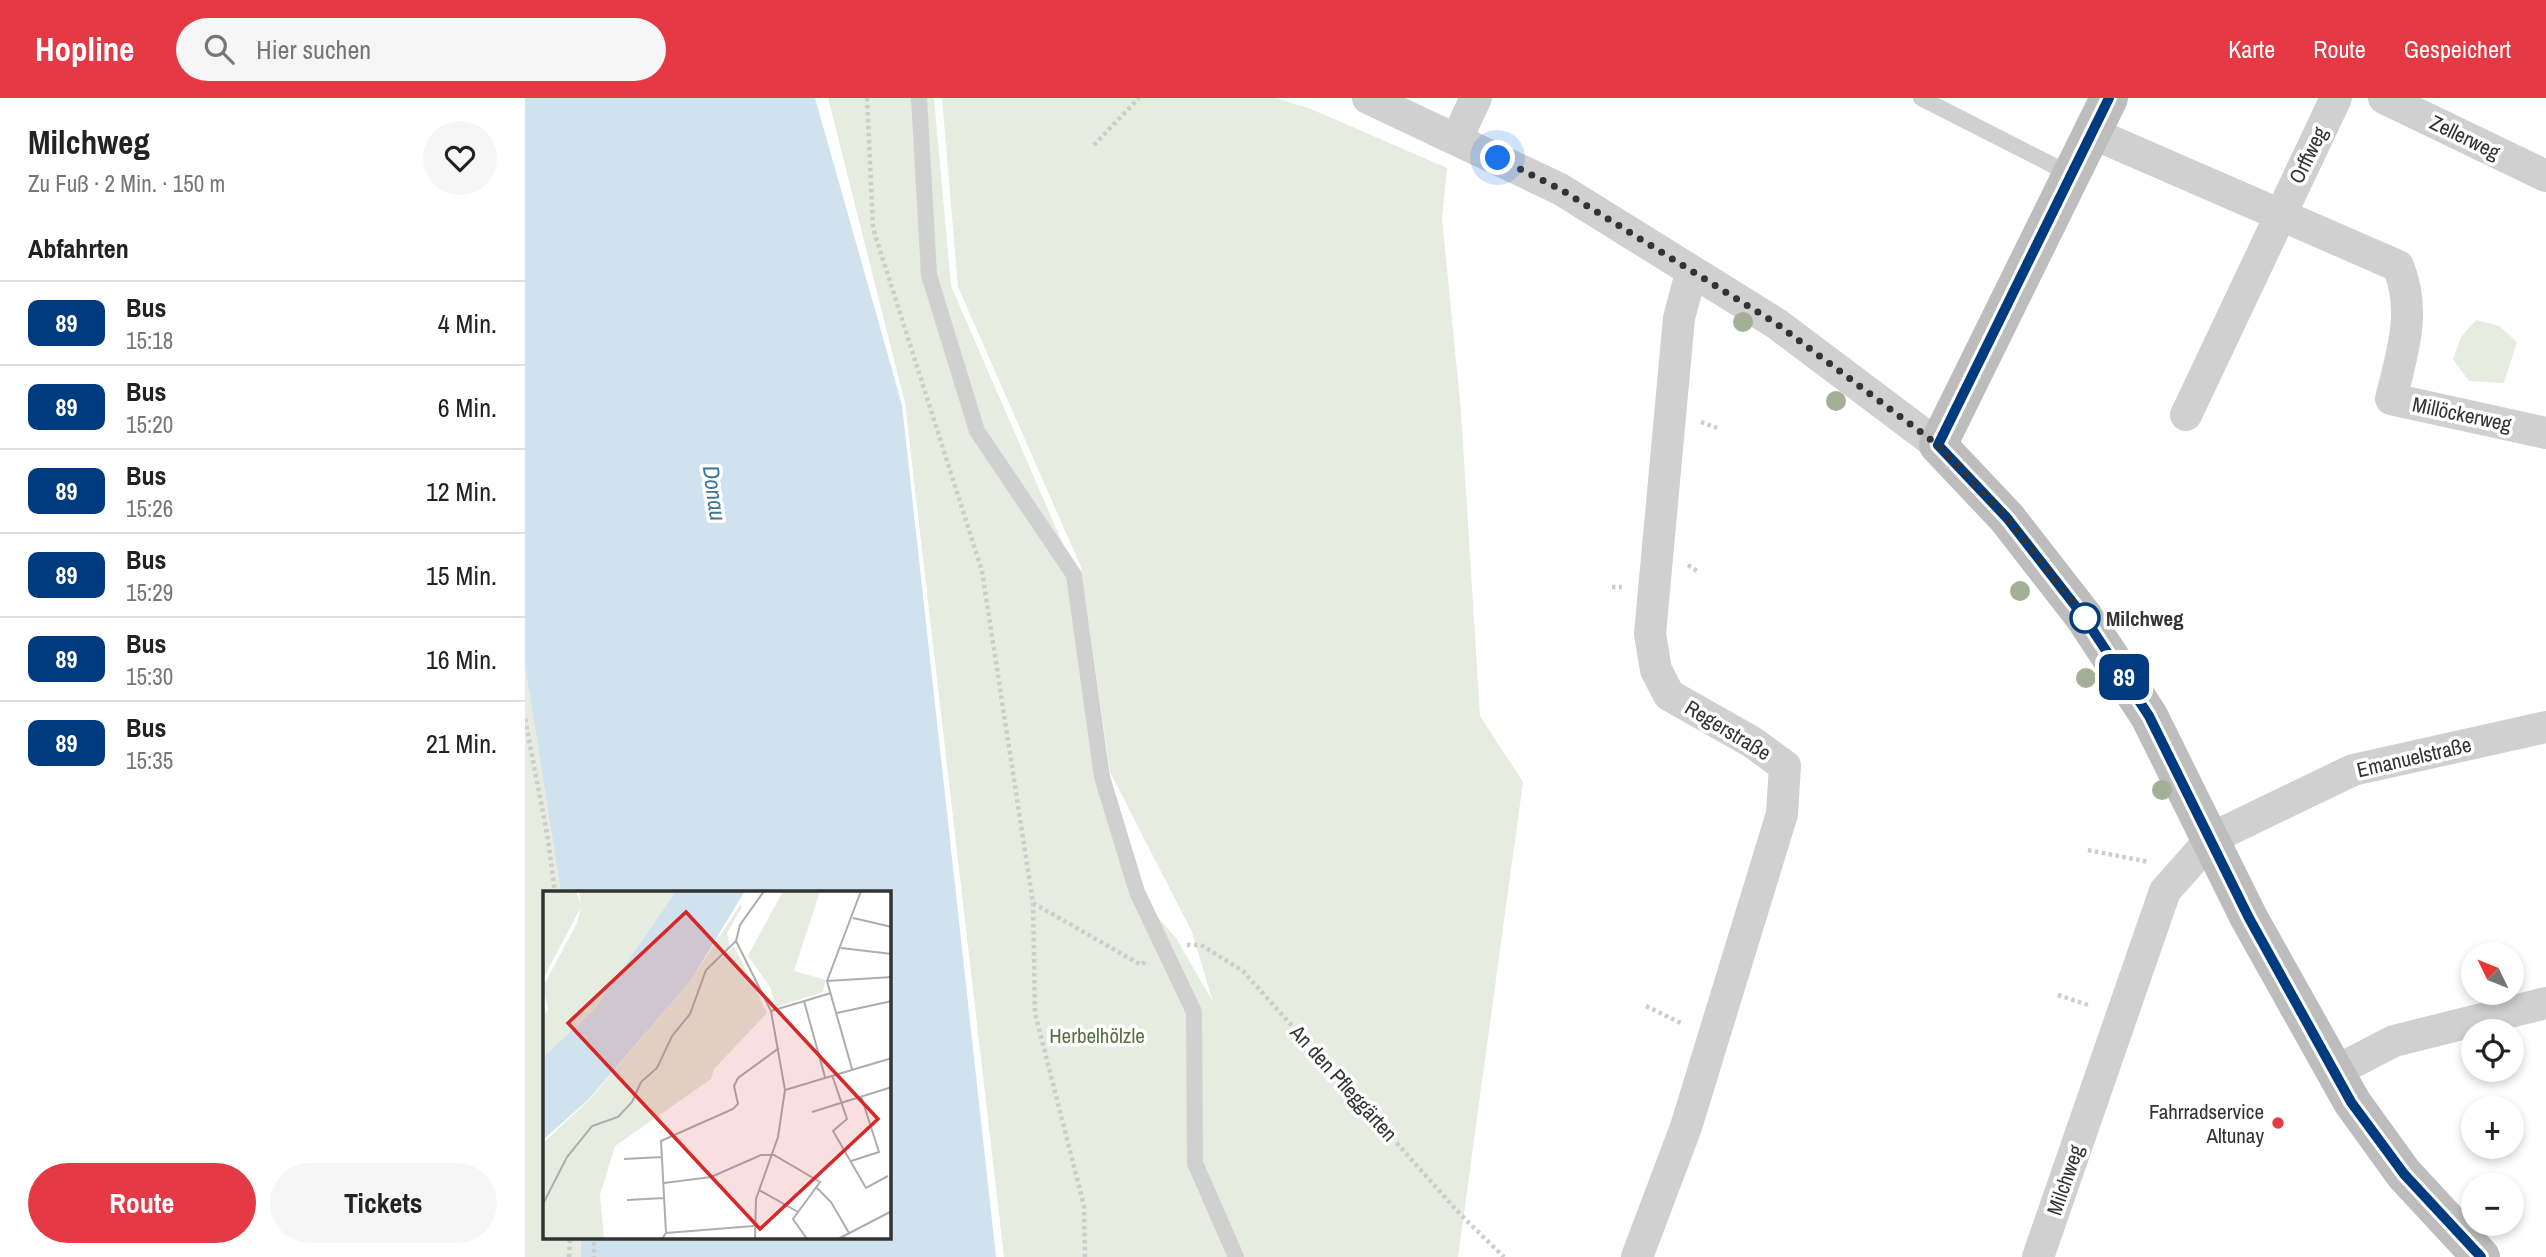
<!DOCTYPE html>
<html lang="de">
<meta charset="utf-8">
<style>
body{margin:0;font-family:"Archivo Narrow",sans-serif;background:#f6f6f6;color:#222;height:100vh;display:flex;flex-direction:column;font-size:26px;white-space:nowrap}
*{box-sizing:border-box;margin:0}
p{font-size:23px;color:#767676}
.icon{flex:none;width:38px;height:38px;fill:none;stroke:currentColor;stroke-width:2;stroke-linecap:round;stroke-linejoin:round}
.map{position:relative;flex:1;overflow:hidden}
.details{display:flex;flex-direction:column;background:#fff;width:525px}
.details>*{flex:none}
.badge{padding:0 14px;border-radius:10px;font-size:24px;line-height:46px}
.needle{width:46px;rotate:313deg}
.controls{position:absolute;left:1936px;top:844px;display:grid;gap:14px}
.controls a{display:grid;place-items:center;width:63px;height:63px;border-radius:50%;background:#fff;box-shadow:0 4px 10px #0003;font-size:35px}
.you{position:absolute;width:35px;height:35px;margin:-18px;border:5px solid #fff;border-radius:50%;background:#1a73e8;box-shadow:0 0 0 10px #1a73e833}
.map>.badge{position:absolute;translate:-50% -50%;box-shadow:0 0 0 4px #fff}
h2{padding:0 28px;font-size:26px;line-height:63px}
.round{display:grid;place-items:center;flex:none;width:74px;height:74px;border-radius:37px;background:#f6f6f6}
.summary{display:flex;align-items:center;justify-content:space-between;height:119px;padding:0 28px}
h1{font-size:33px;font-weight:800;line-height:52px}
.cta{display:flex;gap:14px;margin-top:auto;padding:14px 28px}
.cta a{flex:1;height:80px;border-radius:42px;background:#e63946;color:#fff;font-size:28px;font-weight:800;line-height:80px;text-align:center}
.cta a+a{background:#f6f6f6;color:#222}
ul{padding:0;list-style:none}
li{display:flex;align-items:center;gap:21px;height:84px;padding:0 28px;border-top:2px solid #e0e0e0}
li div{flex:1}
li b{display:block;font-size:26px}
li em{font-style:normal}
li .badge{min-width:77px;font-weight:700;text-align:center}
header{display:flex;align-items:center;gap:42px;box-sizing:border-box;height:98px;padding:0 35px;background:#e63946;color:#fff}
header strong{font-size:33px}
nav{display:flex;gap:38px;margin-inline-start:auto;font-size:24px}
.search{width:490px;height:63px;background:#f6f6f6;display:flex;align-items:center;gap:18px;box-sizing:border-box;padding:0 24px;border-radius:38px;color:#767676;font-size:26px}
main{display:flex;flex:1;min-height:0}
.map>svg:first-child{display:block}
.green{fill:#e6ecdf}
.water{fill:#cfe2ee}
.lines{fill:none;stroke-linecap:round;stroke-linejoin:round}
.path{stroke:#cdcdcd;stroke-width:4.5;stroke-dasharray:3.5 3.5;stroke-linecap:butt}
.lane{stroke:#d0d0d0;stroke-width:16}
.street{stroke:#d0d0d0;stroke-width:32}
.secondary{stroke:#bdbdbd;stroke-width:38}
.tree{fill:#a2b095}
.line-casing{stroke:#fff;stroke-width:16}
.line{stroke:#003b80;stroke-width:10}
.walk{stroke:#333;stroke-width:7;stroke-dasharray:0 12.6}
.stop-dot{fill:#fff;stroke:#003b80;stroke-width:3.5}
.poi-dot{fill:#e63946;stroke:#fff;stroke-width:2.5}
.labels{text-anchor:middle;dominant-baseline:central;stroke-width:7;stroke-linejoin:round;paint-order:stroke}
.street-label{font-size:21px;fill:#333;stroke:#fff}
.stop-label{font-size:21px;font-weight:bold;fill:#333;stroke:#fff;text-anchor:start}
.park-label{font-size:21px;fill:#56703f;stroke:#fff}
.poi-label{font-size:21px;fill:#333;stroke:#fff;text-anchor:end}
.water-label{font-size:23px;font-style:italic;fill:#3f7597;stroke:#fff}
.inset-road{fill:none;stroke:#adadad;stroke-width:2}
.view{fill:#d62828;fill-opacity:0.15;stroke:#d62828;stroke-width:3.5}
.inset-edge{fill:none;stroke:#333;stroke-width:3.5}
</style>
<header>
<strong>Hopline</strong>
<div class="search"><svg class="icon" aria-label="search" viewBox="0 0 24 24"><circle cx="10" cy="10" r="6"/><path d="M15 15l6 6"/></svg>Hier suchen</div>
<nav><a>Karte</a><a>Route</a><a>Gespeichert</a></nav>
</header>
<main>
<section class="details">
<div class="summary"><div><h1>Milchweg</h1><p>Zu Fuß · 2 Min. · 150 m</p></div><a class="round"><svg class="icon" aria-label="heart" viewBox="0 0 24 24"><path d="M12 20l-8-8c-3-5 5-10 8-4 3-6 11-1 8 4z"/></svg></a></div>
<h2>Abfahrten</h2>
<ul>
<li><span class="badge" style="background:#003b80;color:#fff">89</span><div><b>Bus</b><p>15:18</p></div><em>4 Min.</em></li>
<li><span class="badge" style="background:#003b80;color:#fff">89</span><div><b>Bus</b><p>15:20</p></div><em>6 Min.</em></li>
<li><span class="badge" style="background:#003b80;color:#fff">89</span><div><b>Bus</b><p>15:26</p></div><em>12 Min.</em></li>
<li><span class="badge" style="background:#003b80;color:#fff">89</span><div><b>Bus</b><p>15:29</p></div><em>15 Min.</em></li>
<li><span class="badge" style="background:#003b80;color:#fff">89</span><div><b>Bus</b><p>15:30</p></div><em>16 Min.</em></li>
<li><span class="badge" style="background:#003b80;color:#fff">89</span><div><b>Bus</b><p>15:35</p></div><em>21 Min.</em></li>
</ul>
<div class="cta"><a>Route</a><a>Tickets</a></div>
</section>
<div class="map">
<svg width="2021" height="1159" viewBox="0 0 2021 1159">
<rect width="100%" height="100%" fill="#fff"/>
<!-- green -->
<g class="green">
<polygon points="303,0 409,0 426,188 551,476 579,678 611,794 651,840 688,904 667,834 585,674 556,469 433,189 417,0 751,0 786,11 922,70 917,120 936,314 955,618 998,684 933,1159 479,1159 380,305"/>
<polygon points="1951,222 1974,228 1992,244 1979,285 1944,283 1928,261 1936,239"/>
<polygon points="0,568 36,795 19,795 19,1140 56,1140 56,1159 0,1159"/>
</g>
<!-- water -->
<polygon class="water" points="0,0 290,0 377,307 471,1159 56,1159 56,1140 364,1140 364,795 36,795 0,568"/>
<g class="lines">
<!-- path -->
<g class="path">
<polyline points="342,0 348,130 457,473 508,805 510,915 559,1108 560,1159"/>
<polyline points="569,47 614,0"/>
<polyline points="1176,324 1192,330"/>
<polyline points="1163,467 1172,473"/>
<polyline points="1087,489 1097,489"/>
<polyline points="0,621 23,741 30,795"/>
<polyline points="1563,752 1624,764"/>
<polyline points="508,805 616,867 621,863"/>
<polyline points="662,847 676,847 718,873 936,1117 979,1159"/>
<polyline points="1533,897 1566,908"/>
<polyline points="1121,908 1158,926"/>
<polyline points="69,1144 69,1159"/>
<polyline points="44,1159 45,1140"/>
</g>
<!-- lane -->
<g class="lane">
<polyline points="394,0 404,177 452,333 549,477 577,679 612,794 669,914 670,1065 711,1159"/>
<polyline points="1396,0 1545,76"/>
</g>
<!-- street -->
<g class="street">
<polyline points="843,0 1035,91 1252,226 1413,347"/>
<polyline points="1859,0 2021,78"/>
<path d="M1567,35L1873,168C1892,214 1877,255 1866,301L2021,335"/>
<polyline points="932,40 951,0"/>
<polyline points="1661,317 1811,0"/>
<polyline points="1809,974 1869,943 2021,905"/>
<polyline points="1112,1159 1161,1029 1257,716 1260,668 1227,644 1144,597 1131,572 1125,536 1154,220 1166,175"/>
<polyline points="1513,1159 1640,793 1687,740 1828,672 2021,629"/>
</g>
<!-- secondary -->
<polyline class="secondary" points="1584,0 1413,347 1482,420 1559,519 1624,618 1724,820 1827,1004 1879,1076 1956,1159"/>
</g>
<!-- trees -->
<g class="tree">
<circle cx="1218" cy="224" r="10"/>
<circle cx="1311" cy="303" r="10"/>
<circle cx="1495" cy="493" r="10"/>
<circle cx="1561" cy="580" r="10"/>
<circle cx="1637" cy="692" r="10"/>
</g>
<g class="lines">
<defs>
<polyline id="line" points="1584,0 1413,347 1482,420 1559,519 1624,618 1724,820 1826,1004 1879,1076 1956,1159"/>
</defs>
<!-- line casing -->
<use href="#line" class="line-casing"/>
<!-- line -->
<use href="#line" class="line"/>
<!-- walk -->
<polyline class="walk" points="973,60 1035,91 1252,226 1413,347 1482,420 1560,520"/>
</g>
<!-- markers -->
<circle class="stop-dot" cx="1560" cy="520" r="14"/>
<circle class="poi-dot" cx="1753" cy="1025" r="7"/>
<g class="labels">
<!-- street labels -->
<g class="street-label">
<text transform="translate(1940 39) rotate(26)">Zellerweg</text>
<text transform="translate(1783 57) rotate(-64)">Orffweg</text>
<text transform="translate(1937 316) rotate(12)">Millöckerweg</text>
<text transform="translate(1203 632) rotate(31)">Regerstraße</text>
<text transform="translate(1889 659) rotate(-13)">Emanuelstraße</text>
<text transform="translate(819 985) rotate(48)">An den Pfleggärten</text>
<text transform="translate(1540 1082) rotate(-71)">Milchweg</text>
</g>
<!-- stop labels -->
<g class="stop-label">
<text x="1581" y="520">Milchweg</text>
</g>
<!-- park labels -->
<g class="park-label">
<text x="572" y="937">Herbelhölzle</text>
</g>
<!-- poi labels -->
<g class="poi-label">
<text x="1739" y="1013">Fahrradservice<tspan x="1739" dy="24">Altunay</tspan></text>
</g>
<!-- water labels -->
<g class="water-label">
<text transform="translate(190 395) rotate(82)">Donau</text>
</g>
</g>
<!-- overview -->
<g transform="translate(18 793)">
<rect width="348" height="348" fill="#fff"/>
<path d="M0,0H33L38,14L36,0H133L51,119L0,166V124L5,119L0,96L34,32L38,16L0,88ZM240,0H277L251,80L283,89L280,101L233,116L227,96L205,65ZM197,14L199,16L184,42L187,57L174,72L191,55L224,122L171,178L168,188L72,255L57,304L61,348H0V252L47,208L148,89Z" fill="#e6ecdf"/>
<path d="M133,0H202L148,89L46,208L0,249V166L51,119Z" fill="#cfe2ee"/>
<path class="inset-road" d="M310,27L349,36M193,50L228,120L242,199L235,246L213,308L212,348M193,50L197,34L221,0M298,57L349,63M284,90L349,86M261,110L282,186M228,120L288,102M294,122L349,110M309,178L284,90L318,0M289,184L304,228L290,240L323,297L345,285M242,199L349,167M269,221L349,196M81,268L119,266M308,270L336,261L318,205M121,292L168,286L218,264H231L277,291L250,328L264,348M273,296L288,311L306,342M216,299L255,321M84,309L121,307M0,313L24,266L49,235L75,226L89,211L98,191L114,177L129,145L147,123L163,79L193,50M123,342L211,335M119,348L123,342L118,250L190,218L195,213L191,195L195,187L236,157M295,348L349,320"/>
<path class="view" d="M143,21L335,228L217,338L25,132Z"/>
<rect width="348" height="348" class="inset-edge"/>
</g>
</svg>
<div class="controls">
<a><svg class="needle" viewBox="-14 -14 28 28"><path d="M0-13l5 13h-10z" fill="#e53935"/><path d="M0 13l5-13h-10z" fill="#767676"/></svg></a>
<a><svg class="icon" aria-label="locate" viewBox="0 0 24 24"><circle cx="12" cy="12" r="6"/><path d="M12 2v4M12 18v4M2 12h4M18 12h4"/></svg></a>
<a>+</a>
<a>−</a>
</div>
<div class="you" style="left:973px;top:60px"></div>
<b class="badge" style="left:1599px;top:579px;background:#003b80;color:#fff">89</b>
</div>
</main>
